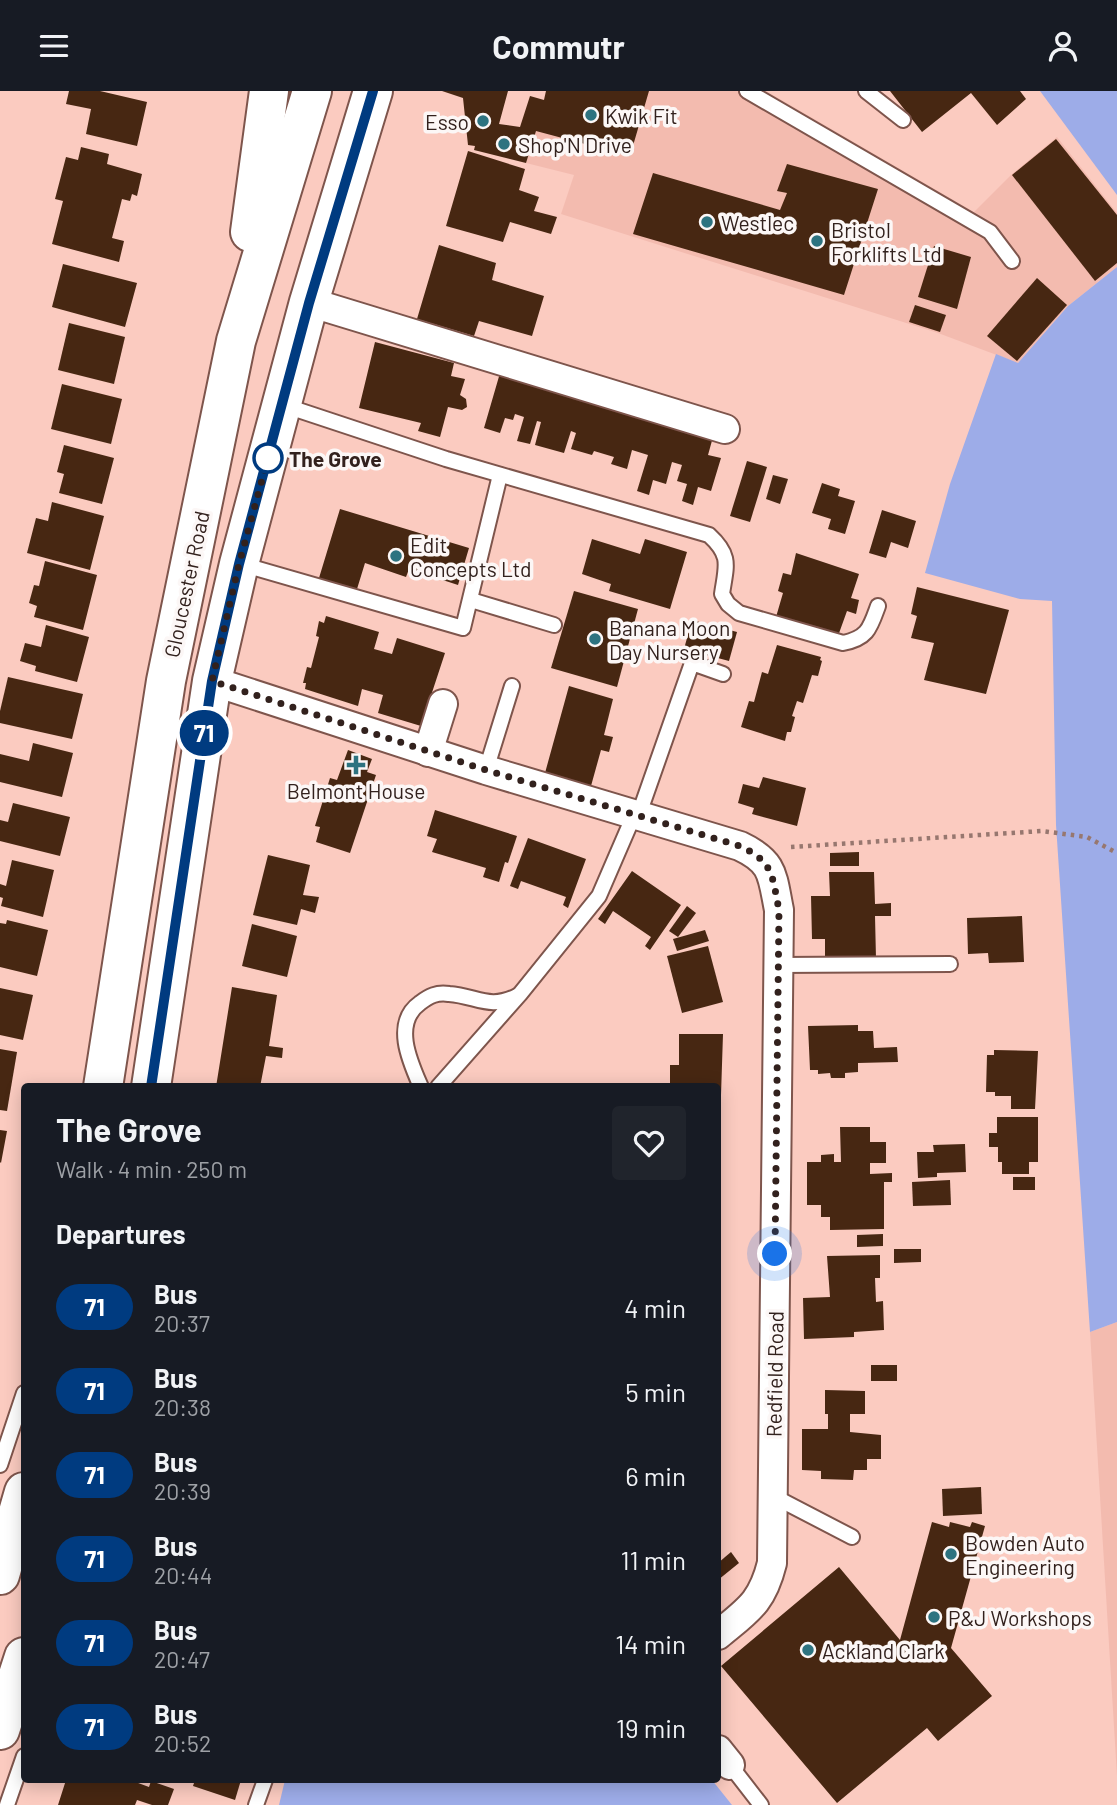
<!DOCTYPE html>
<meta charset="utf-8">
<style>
body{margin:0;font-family:Barlow,sans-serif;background:#20242c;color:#f1f3f6;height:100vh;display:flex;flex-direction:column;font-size:26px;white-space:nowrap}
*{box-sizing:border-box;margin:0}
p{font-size:23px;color:#9ea1a6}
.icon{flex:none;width:38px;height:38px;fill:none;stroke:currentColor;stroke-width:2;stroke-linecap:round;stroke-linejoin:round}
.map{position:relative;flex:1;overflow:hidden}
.drawer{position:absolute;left:21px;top:992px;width:700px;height:700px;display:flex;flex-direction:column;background:#171b24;border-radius:7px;box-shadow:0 4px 18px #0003}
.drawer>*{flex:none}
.badge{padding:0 14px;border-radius:23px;font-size:24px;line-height:46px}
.you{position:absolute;width:35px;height:35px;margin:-18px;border:5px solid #fff;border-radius:50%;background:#1a73e8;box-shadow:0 0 0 10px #1a73e833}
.map>.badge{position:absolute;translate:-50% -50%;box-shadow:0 0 0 4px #fff}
h2{padding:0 35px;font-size:26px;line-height:63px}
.round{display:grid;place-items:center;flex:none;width:74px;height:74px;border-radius:7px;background:#20242c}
.overview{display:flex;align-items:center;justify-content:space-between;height:119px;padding:0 35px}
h1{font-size:33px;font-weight:700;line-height:52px}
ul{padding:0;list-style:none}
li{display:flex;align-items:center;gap:21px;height:84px;padding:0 35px}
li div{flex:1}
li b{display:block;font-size:26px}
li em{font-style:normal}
li .badge{min-width:77px;font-weight:700;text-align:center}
header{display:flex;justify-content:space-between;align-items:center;height:91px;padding:0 35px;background:#171b24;font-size:32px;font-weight:700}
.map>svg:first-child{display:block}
.built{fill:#f3bbaf}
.green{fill:#9dace8}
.building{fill:#472712}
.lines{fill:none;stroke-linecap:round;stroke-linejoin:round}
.lane-casing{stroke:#7e554c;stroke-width:18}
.street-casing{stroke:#7e554c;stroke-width:32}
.primary-casing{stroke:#7e554c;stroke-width:42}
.path{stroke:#97776f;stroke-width:4.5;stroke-dasharray:3.5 5;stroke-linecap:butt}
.lane{stroke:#fff;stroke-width:14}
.street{stroke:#fff;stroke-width:28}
.primary{stroke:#fff;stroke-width:38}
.line-casing{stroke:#fff;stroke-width:16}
.line{stroke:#003b80;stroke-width:10}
.walk{stroke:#32211d;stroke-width:7;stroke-dasharray:0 12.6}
.poi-dot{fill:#2d7380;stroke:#fcf7f6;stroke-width:2.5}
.stop-dot{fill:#fff;stroke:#003b80;stroke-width:3.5}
.labels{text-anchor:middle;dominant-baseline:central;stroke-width:7;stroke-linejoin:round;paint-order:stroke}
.poi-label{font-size:21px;fill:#32211d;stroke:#fcf7f6;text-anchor:start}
.stop-label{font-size:21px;font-weight:bold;fill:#32211d;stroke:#fcf7f6;text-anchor:start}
.street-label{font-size:21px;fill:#32211d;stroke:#fcf7f6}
</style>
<header><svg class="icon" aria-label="menu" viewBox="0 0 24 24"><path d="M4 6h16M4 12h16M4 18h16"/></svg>Commutr<svg class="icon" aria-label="person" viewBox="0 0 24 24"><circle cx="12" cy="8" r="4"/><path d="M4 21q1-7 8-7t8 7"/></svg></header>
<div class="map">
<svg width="1117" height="1714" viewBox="0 0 1117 1714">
<rect width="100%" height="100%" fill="#fbcbc0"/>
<!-- built -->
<g class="built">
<polygon points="546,0 766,0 974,121 1011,84 1057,46 1117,122 1117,176 1068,215 1018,272 938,242 561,123 574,84 526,72"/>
<polygon points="1117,1231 1117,1685 1090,1241"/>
</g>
<!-- green -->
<g class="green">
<polygon points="1040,0 1117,0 1117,104"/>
<polygon points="1117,176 1117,1231 1090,1241 1056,734 1052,510 1020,508 925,482 950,393 996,263 1018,272 1068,215"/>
<polygon points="285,1689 712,1689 732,1714 279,1714"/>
</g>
<!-- building -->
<g class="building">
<polygon points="69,0 100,0 147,11 137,55 86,43 91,18 66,13"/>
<polygon points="442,0 508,0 499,33 520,36 530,5 544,9 546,0 649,0 630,65 536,40 526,72 474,59 475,55 468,54 463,7"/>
<polygon points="890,0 1020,0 1026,8 997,34 971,2 922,41"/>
<polygon points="1056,48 1117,124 1117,172 1095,190 1012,84"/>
<polygon points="81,56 109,63 107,73 142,83 137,105 132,103 130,110 122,108 118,124 112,147 124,150 119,171 52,153 63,110 55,108 66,66 78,69"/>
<polygon points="468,60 525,78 519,99 539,106 534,120 557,126 551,143 510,131 503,151 446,135"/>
<polygon points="787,73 878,98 844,204 633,143 653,82 780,119 787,102 777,100"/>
<polygon points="439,154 496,172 492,189 544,205 532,245 479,230 474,245 417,228"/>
<polygon points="934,155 971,166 957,218 918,206"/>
<polygon points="63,173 137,192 125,236 52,216"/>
<polygon points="1037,187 1067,214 1017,270 987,245"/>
<polygon points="915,214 946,224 940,241 909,231"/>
<polygon points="69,232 125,246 114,293 58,279"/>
<polygon points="375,251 454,272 451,285 465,288 460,304 466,308 467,316 462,319 448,316 440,346 418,340 421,332 359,317"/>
<polygon points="500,282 713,346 708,364 721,367 711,400 698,396 693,414 682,410 687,393 677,390 682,374 672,371 666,393 653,389 649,404 637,400 648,364 632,359 627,378 611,373 614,366 594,360 592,364 571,358 576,342 571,340 564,362 535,354 541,331 537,330 530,353 517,350 524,326 515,323 513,329 505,327 500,342 484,337"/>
<polygon points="62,293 122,308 111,353 51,338"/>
<polygon points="64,354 114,367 102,413 59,402 64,383 57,381"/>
<polygon points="747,370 767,376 750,431 730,425"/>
<polygon points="773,384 788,388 780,413 766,408"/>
<polygon points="822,392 840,398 838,405 855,410 845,443 828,438 831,428 812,422"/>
<polygon points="52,411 104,425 90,479 27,462 36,427 48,430"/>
<polygon points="340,418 469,457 458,494 409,478 406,486 365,472 357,498 319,487"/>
<polygon points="882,419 916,430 908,457 891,451 886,467 869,462"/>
<polygon points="592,448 640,463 645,448 687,461 670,518 609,500 611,493 582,483"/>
<polygon points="796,462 859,483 851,507 859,509 856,523 847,520 838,545 776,526 783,502 778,500 783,482 791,484"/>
<polygon points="45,470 97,484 83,539 34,526 37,515 29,512 34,494 39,495"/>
<polygon points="917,496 1009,519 986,603 924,589 934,552 911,547 917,525 911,523"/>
<polygon points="574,500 638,518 617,596 551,577"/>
<polygon points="326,525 379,541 374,558 392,563 397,547 445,562 421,635 378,622 383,604 362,598 358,615 305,598 306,592 303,592 307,576 311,577 319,546 316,545 319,530 324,532"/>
<polygon points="692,529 737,541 729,570 684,558"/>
<polygon points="46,534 89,546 77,591 35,580 36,575 20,570 25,552 41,556"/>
<polygon points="777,554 821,566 820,569 822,570 818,585 812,584 803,612 797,610 792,625 795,626 791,641 787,641 785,650 741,636 749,610 754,611 762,581 768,583"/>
<polygon points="8,586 83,603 72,648 0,632 0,620"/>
<polygon points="569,595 613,608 604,644 613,646 609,661 601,659 591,695 545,682"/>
<polygon points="33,652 73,662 62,706 0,691 0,663 29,670"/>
<polygon points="348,659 372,668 367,681 376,684 350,762 316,751 320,736 315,735 330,687 337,689"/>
<polygon points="763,686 806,697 797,735 752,723 754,717 738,712 743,693 759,697"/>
<polygon points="13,712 70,726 60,765 0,750 0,729 8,731"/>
<polygon points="435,719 517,745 508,772 505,771 499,791 483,786 486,777 432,761 437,748 427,745"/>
<polygon points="528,747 586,768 568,817 563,814 566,806 521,790 518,798 510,795"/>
<polygon points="859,761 859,775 830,775 830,762"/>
<polygon points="268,764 310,774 303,804 319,806 315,822 301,818 297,834 253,824"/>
<polygon points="12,769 54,779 43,826 1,815 3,807 0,806 0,793 6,795"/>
<polygon points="632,780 681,814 650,859 645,855 651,846 613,820 605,833 598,828"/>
<polygon points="829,781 874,781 875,813 891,812 891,825 875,825 876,868 825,869 825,848 812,848 811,805 830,805"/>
<polygon points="687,815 696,822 678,846 669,840"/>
<polygon points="1022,825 1024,871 989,872 988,862 968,863 967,827"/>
<polygon points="7,829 48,839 37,885 0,876 0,832 6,833"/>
<polygon points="252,833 297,845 287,886 242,875"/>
<polygon points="705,839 709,850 677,860 673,848"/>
<polygon points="708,855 723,911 682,922 667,865"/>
<polygon points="232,896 277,904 269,955 283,957 282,967 266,965 260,996 216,996"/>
<polygon points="0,897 33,904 23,949 0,944"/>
<polygon points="858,934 858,940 873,940 874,957 897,956 898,971 858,972 858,981 845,982 845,987 831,987 830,982 818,983 818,979 810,979 808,935"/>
<polygon points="679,943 723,943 721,1004 718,1004 718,996 670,996 670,974 679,974"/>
<polygon points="0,958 17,961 7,1020 0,1019"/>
<polygon points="994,959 1038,960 1035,1018 1011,1018 1011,1005 995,1005 995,1001 986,1001 987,964 994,964"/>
<polygon points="997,1026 1038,1026 1038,1071 1029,1071 1029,1083 1002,1083 1002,1071 998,1071 998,1056 989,1056 989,1042 997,1042"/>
<polygon points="840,1036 870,1036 870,1051 886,1051 886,1072 870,1072 870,1083 892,1082 892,1091 884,1091 884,1138 830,1139 830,1126 821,1126 821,1114 807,1114 807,1071 821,1071 821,1064 834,1063 834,1071 841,1071"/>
<polygon points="0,1039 7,1040 1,1072 0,1071"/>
<polygon points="965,1053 966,1081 937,1082 937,1086 918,1087 917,1061 934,1061 933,1054"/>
<rect x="1013" y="1086" width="22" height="13"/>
<polygon points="950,1089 951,1114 913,1115 912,1091"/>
<polygon points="883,1143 883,1155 857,1156 857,1144"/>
<polygon points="894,1158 921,1158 921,1171 894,1172"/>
<polygon points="880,1164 880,1187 875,1187 876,1211 883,1210 884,1239 854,1241 854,1246 804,1248 803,1207 830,1206 827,1165"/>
<rect x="718" y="1186" width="2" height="41"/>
<rect x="871" y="1274" width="26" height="16"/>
<polygon points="825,1299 865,1300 865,1323 850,1323 850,1341 881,1344 881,1368 867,1368 867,1379 854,1379 853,1389 821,1388 821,1380 802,1379 802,1338 828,1338 828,1323 825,1323"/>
<polygon points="981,1396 982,1423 943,1425 942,1398"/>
<polygon points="932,1431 949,1436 950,1431 970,1436 972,1431 985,1435 951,1557 992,1605 938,1650 927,1637 837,1712 721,1575 839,1476 900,1549"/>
<polygon points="731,1461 739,1472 718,1489 718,1472"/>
<polygon points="66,1689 130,1689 149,1696 151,1690 174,1698 168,1714 152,1714 137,1709 135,1714 58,1714"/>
<polygon points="195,1689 241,1689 235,1709 193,1695"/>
</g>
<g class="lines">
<defs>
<g id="lane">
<polyline points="747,0 990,141 1012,170"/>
<polyline points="866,0 903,29"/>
<path d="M283,314L446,368L709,444C732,465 726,475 722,503L728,513L739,522L843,552C868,547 870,537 878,515"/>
<polyline points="241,473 463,537 500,384"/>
<polyline points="471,509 554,534"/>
<polyline points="486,679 512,595"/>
<polyline points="638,726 692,572 723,583"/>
<polyline points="778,874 950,873"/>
<path d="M421,996C410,971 392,932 420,912C429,905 437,901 449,903C477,905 489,919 517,905"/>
<polyline points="438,996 520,903 599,805 634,724"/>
<polyline points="0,1374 24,1302"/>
<polyline points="773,1405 852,1446"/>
<polyline points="730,1674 761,1714"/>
<polyline points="7,1714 24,1665"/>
<polyline points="256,1714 265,1689"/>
</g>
<g id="street">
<polyline points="309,211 725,338"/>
<path d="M212,590L486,679L740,755C774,771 772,784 779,819L772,1472C762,1512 748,1519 718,1544"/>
<polyline points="428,661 443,613"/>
<polyline points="718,1659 730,1674"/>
</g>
<g id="primary">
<polyline points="250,141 269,0"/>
<polyline points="103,996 166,590 236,250 312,0"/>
<polyline points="151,996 212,590 239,473 309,211 373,0"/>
<polyline points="0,1484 24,1401"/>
<polyline points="0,1639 24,1566"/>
</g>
</defs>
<!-- lane casing -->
<use href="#lane" class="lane-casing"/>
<!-- street casing -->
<use href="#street" class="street-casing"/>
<!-- primary casing -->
<use href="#primary" class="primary-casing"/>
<!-- path -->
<polyline class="path" points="791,756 1042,740 1087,746 1117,762"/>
<!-- lane -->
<use href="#lane" class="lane"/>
<!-- street -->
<use href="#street" class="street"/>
<!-- primary -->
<use href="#primary" class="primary"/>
</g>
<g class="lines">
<defs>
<polyline id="line" points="151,996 212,590 239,473 309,212 373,0"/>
</defs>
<!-- line casing -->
<use href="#line" class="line-casing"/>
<!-- line -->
<use href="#line" class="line"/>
<!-- walk -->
<path class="walk" d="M268,367L239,473L212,590L486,679L740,755C774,771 772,785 779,819L775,1163"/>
</g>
<!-- markers -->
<g class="poi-dot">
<circle cx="591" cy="24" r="7"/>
<circle cx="483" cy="30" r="7"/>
<circle cx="504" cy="53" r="7"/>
<circle cx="707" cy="131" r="7"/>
<circle cx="817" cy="150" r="7"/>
<circle cx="396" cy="465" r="7"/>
<circle cx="595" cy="548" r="7"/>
<path d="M352.5 663.5h7v7h7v7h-7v7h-7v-7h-7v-7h7z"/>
<circle cx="951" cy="1463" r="7"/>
<circle cx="934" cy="1526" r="7"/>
<circle cx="808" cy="1559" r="7"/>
</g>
<circle class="stop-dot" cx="268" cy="367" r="14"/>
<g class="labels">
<!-- poi labels -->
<g class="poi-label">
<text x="605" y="24">Kwik Fit</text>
<text x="469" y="30" text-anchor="end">Esso</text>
<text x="518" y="53">Shop'N Drive</text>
<text x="721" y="131">Westlec</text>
<text x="831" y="138">Bristol<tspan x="831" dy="24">Forklifts Ltd</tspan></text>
<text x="410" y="453">Edit<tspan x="410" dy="24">Concepts Ltd</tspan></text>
<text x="609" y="536">Banana Moon<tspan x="609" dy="24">Day Nursery</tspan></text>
<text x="356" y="699" text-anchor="middle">Belmont House</text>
<text x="965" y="1451">Bowden Auto<tspan x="965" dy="24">Engineering</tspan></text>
<text x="948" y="1526">P&amp;J Workshops</text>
<text x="822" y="1559">Ackland Clark</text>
</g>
<!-- stop labels -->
<g class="stop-label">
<text x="289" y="367">The Grove</text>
</g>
<!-- street labels -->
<g class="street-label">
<text transform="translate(186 493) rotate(-78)">Gloucester Road</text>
<text transform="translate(774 1283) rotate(-89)">Redfield Road</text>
</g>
</g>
</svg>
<div class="you" style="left:775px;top:1163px"></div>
<b class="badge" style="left:204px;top:642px;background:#003b80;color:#fff">71</b>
<section class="drawer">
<div class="overview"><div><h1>The Grove</h1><p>Walk · 4 min · 250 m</p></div><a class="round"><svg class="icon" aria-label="heart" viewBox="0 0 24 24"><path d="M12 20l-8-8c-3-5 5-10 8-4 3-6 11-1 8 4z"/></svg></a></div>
<h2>Departures</h2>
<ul>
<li><span class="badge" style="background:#003b80;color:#fff">71</span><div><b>Bus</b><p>20:37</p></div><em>4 min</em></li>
<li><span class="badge" style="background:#003b80;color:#fff">71</span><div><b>Bus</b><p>20:38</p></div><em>5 min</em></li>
<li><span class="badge" style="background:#003b80;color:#fff">71</span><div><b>Bus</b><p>20:39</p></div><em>6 min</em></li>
<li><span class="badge" style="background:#003b80;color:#fff">71</span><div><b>Bus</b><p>20:44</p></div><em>11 min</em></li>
<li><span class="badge" style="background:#003b80;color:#fff">71</span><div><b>Bus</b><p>20:47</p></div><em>14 min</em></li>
<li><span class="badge" style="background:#003b80;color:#fff">71</span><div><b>Bus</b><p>20:52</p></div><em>19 min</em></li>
</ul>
</section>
</div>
